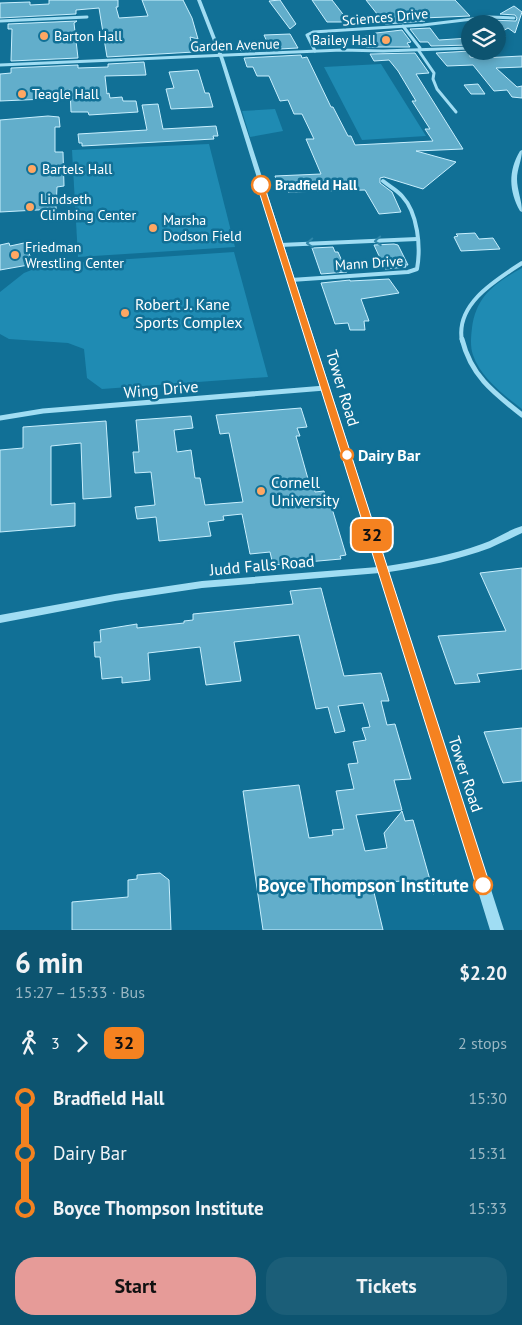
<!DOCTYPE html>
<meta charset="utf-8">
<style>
body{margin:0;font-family:"PT Sans",sans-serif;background:#1b5e78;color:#f1f3f6;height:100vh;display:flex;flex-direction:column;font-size:19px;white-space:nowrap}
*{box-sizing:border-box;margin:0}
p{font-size:16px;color:#9ab7c3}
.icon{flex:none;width:28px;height:28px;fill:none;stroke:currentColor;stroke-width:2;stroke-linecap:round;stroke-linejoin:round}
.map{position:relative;height:930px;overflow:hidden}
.details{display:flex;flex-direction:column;background:#0d5470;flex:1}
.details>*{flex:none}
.badge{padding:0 10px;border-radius:8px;font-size:18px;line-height:32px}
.buttons{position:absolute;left:461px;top:15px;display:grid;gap:10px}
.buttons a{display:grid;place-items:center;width:45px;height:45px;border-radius:50%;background:#0d5470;box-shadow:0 2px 8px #0003;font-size:25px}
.map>.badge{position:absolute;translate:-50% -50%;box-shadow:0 0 0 2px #fff}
.legs{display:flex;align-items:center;gap:8px;height:55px;padding:0 15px;font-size:16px}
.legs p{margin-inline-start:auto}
.headline{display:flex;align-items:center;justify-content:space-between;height:85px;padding:0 15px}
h1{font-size:28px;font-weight:700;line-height:38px}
.primary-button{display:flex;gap:10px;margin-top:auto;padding:10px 15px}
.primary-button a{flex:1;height:58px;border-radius:20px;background:#e69b98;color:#111;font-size:20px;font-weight:700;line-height:58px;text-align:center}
.primary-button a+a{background:#1b5e78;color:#f1f3f6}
ul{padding:0 15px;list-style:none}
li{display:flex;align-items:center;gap:18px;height:55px;font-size:19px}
li i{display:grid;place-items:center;width:8px;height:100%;margin:0 6px;background:currentColor}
li i::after{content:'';width:12px;height:12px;margin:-6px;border:4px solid;border-radius:50%;background:#0d5470}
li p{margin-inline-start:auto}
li:first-child i{background:linear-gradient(#0000 50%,currentColor 0)}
li:last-child i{background:linear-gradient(currentColor 50%,#0000 0)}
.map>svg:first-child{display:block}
.green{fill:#1f8bb3}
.building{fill:#62aecb;stroke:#c8effe}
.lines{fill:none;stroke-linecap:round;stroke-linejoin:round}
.minor-far2{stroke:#a0ddf3;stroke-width:3}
.minor-far1{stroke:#a0ddf3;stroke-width:4}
.minor{stroke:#a0ddf3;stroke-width:5}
.tertiary{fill:#a0ddf3;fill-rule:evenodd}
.oneway{stroke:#2e86a9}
.line-1{fill:#f58220;stroke:#fff}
.poi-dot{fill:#ffa763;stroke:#117096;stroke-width:2}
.stop-1-dot{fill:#fff;stroke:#f58220;stroke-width:2.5}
.labels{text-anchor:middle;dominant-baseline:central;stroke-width:5;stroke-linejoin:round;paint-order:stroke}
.far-street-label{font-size:14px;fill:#fff;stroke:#117096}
.far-poi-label{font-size:14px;fill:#fff;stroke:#117096;text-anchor:start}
.far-stop-label{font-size:14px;font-weight:bold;fill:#fff;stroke:#117096;text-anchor:start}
.poi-label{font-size:16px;fill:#fff;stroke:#117096;text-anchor:start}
.street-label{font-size:16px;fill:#fff;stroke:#117096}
.stop-label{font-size:16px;font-weight:bold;fill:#fff;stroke:#117096;text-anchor:start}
.near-stop-label{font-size:19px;font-weight:bold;fill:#fff;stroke:#117096;text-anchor:end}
</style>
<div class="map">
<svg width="522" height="930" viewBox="0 0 522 930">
<rect width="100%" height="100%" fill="#117096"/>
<!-- green -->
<g class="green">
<polygon points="381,64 426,136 362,140 324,67"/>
<polygon points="275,109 283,131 250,137 242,111"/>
<polygon points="209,144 235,247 78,257 72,150"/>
<polygon points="234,252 268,377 102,389 87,378 84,349 68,343 9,339 0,334 0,292 24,273 39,267 55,264"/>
<path d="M522,268V409C505,396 480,377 473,355C470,347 471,336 472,328C476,296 495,283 522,268Z"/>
</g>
<!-- building -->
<g class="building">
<polygon points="49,0 118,0 118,7 116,7 119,18 148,16 142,0 183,0 192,18 198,39 190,37 194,52 107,57 99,8 76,10 76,14 0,18 0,3 30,2 30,5 49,4"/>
<polygon points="280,0 296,24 290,29 269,1"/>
<polygon points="312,0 332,0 349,22 327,22"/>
<polygon points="366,0 455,0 470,16 423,18 425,21 385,24"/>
<polygon points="514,6 522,12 515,33 508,28 503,31 498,29 498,24 484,24 489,20 516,21 517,18 515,15 500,14"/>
<polygon points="77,21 74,23 78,58 11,61 12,29 8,29 8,24"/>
<polygon points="430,28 439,40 470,38 470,45 431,46 428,42 420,42 410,29"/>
<polygon points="402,30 411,42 407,43 410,47 366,47 360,38 376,33"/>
<polygon points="290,34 298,48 241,51 239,45 268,44 264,35"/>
<polygon points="470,51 470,57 482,58 522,56 522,67 496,68 517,87 522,86 522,98 512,97 507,90 494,91 473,65 447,66 436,53"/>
<polygon points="415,53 429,73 416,74 463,149 416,151 456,162 423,189 384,177 380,178 380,183 392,192 401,212 379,214 365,190 288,192 287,188 279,188 275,176 321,174 306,139 314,139 302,114 294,114 288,100 280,101 269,76 257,76 253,67 247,67 244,58 301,55 302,58 307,57 331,107 333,107 348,136 351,136 355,145 433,141 425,129 430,129 412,101 416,101 398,71 389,60 374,61 370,54"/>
<polygon points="144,62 146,75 105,76 107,94 109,93 110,98 122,97 123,101 136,101 138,112 89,115 88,112 71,112 70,90 46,92 46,99 0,101 0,74 11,73 11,68 78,65 78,68 108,67 108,64"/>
<polygon points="198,70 205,93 209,93 213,107 171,109 166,89 174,88 169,72"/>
<polygon points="478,84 485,94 471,94 464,85"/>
<polygon points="158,104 163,129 216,126 218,136 213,136 214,139 82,146 82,143 79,143 78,134 147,130 142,105"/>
<polygon points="48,116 59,117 60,127 55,127 55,152 63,152 64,186 57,187 56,209 0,212 0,120"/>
<polygon points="475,233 479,239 493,238 500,249 461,251 454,237 458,236 456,234"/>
<polygon points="9,243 10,246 24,243 34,264 0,270 0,245"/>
<polygon points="394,244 398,245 408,265 405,265 406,267 385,269 374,245"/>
<polygon points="333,247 335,252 338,252 347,272 321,274 312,248"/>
<polygon points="389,279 399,293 361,299 369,321 364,321 365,330 350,330 348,323 335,324 321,283 350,280 350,281"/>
<polygon points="301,408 307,427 297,428 300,436 296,436 310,486 314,486 315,492 324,491 325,495 328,495 346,555 340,556 341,559 273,565 270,552 250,554 242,514 223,516 224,520 208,522 211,536 159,541 156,517 137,519 135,507 155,505 151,472 135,473 133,452 139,452 136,420 191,416 193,428 174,430 177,452 191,450 195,478 200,478 205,505 243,502 229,433 220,434 216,415"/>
<polygon points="106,421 111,497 83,499 81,443 51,446 51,505 75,503 75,526 0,532 0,450 23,448 23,427"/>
<polygon points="522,568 522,669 477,674 480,682 455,684 438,636 506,631 480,573"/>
<polygon points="321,588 344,676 381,673 389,701 381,701 387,725 395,724 411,779 394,780 402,810 356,815 365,851 387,848 384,833 402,811 405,821 413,820 434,894 401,881 372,884 383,930 263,930 243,791 299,785 309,838 333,835 332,830 344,829 336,791 354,789 348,764 358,763 353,742 366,740 362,728 370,727 363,703 338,706 345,731 335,733 328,707 316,709 299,635 234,642 241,681 206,685 200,647 148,653 150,680 122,683 122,677 102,679 100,657 95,657 94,642 101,642 100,630 137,624 137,628 184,623 184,621 193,620 193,614 293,604 290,591"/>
<polygon points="522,728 522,781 503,783 484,732"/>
<polygon points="160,873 169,880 171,930 72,930 72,902 128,897 128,880 137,879 137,875"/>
</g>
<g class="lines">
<!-- minor-far2 -->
<g class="minor-far2">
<polyline points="0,21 87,17"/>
<polyline points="403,26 420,48 419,51 434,73 433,79 437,89 456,112"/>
<polyline points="498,32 504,37 503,41 498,44"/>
<polyline points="315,51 307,35 313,32 423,25 489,17 514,18"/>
<polyline points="0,65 342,50 383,51 470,48"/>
</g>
<!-- minor-far1 -->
<g class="minor-far1">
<polyline points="280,245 417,239"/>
<path d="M291,280L408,272L417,269C421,247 418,213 402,196C397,190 389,186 383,181"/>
<path d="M462,341C455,304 496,280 522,263"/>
</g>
<!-- minor -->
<g class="minor">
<path d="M462,339C471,376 494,393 522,415"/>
<polyline points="0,418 43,411 325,388"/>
</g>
<!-- tertiary -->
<g class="tertiary">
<path d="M197,0H201L224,59L387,566C420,561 451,555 482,544C496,539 508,530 522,526V533C512,538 501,543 490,548C458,560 423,567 389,572L504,930H490L380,573L202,588L115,601L0,623V615L115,594L202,581L378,567L220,59Z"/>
<path d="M522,150C522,160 517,169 517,179C517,190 522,200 522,212L520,211C509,191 508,171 520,151Z"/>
</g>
</g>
<!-- one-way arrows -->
<defs><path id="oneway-chevron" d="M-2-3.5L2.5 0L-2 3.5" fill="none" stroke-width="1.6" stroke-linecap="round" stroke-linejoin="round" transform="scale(1.25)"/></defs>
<g class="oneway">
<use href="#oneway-chevron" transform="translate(378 241) rotate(176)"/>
<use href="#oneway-chevron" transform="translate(310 243) rotate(177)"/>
</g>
<!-- line-1 -->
<polygon class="line-1" points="261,183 264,185 490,885 488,890 483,892 478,890 476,885 257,185"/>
<!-- markers -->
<g class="poi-dot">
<circle cx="44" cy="36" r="5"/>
<circle cx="386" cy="40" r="5"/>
<circle cx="22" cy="94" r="5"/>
<circle cx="32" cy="169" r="5"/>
<circle cx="30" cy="207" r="5"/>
<circle cx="153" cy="228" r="5"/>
<circle cx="15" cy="255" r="5"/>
<circle cx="125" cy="313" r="5"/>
<circle cx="261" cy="491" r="5"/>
</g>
<g class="stop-1-dot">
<circle cx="261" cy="185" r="9"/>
<circle cx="347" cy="455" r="6"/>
<circle cx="483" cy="885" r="9"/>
</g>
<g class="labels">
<!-- far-street labels -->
<g class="far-street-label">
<text transform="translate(385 17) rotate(-5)">Sciences Drive</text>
<text transform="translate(235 45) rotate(-2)">Garden Avenue</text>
<text transform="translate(369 263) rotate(-4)">Mann Drive</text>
</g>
<!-- far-poi labels -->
<g class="far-poi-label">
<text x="54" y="36">Barton Hall</text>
<text x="376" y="40" text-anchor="end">Bailey Hall</text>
<text x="32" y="94">Teagle Hall</text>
<text x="42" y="169">Bartels Hall</text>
<text x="40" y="199">Lindseth<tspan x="40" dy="16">Climbing Center</tspan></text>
<text x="163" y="220">Marsha<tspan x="163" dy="16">Dodson Field</tspan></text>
<text x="25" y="247">Friedman<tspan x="25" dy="16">Wrestling Center</tspan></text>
</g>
<!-- far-stop labels -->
<g class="far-stop-label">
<text x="275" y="185">Bradfield Hall</text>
</g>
<!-- poi labels -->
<g class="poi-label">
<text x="135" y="304">Robert J. Kane<tspan x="135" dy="18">Sports Complex</tspan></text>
<text x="271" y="482">Cornell<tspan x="271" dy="18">University</tspan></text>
</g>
<!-- street labels -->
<g class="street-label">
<text transform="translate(343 388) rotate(73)">Tower Road</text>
<text transform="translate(161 389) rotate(-5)">Wing Drive</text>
<text transform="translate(262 565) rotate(-5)">Judd Falls Road</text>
<text transform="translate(466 774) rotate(72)">Tower Road</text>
</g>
<!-- stop labels -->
<g class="stop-label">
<text x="358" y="455">Dairy Bar</text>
</g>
<!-- near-stop labels -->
<g class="near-stop-label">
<text x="469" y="885">Boyce Thompson Institute</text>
</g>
</g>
</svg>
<div class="buttons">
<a><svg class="icon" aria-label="layers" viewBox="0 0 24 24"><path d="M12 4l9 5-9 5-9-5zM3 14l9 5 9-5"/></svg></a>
</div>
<b class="badge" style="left:372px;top:535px;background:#f58220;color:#111">32</b>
</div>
<section class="details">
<div class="headline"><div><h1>6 min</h1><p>15:27 – 15:33 · Bus</p></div><b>$2.20</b></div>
<div class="legs"><svg class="icon" aria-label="walk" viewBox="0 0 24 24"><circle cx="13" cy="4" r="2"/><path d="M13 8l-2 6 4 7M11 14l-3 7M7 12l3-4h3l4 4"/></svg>3<svg class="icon" aria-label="forward" viewBox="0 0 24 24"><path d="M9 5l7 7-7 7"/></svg><b class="badge" style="background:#f58220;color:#111">32</b><p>2 stops</p></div>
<ul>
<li><i style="color:#f58220"></i><b>Bradfield Hall</b><p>15:30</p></li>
<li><i style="color:#f58220"></i><span>Dairy Bar</span><p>15:31</p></li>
<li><i style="color:#f58220"></i><b>Boyce Thompson Institute</b><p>15:33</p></li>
</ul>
<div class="primary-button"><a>Start</a><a>Tickets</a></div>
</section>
